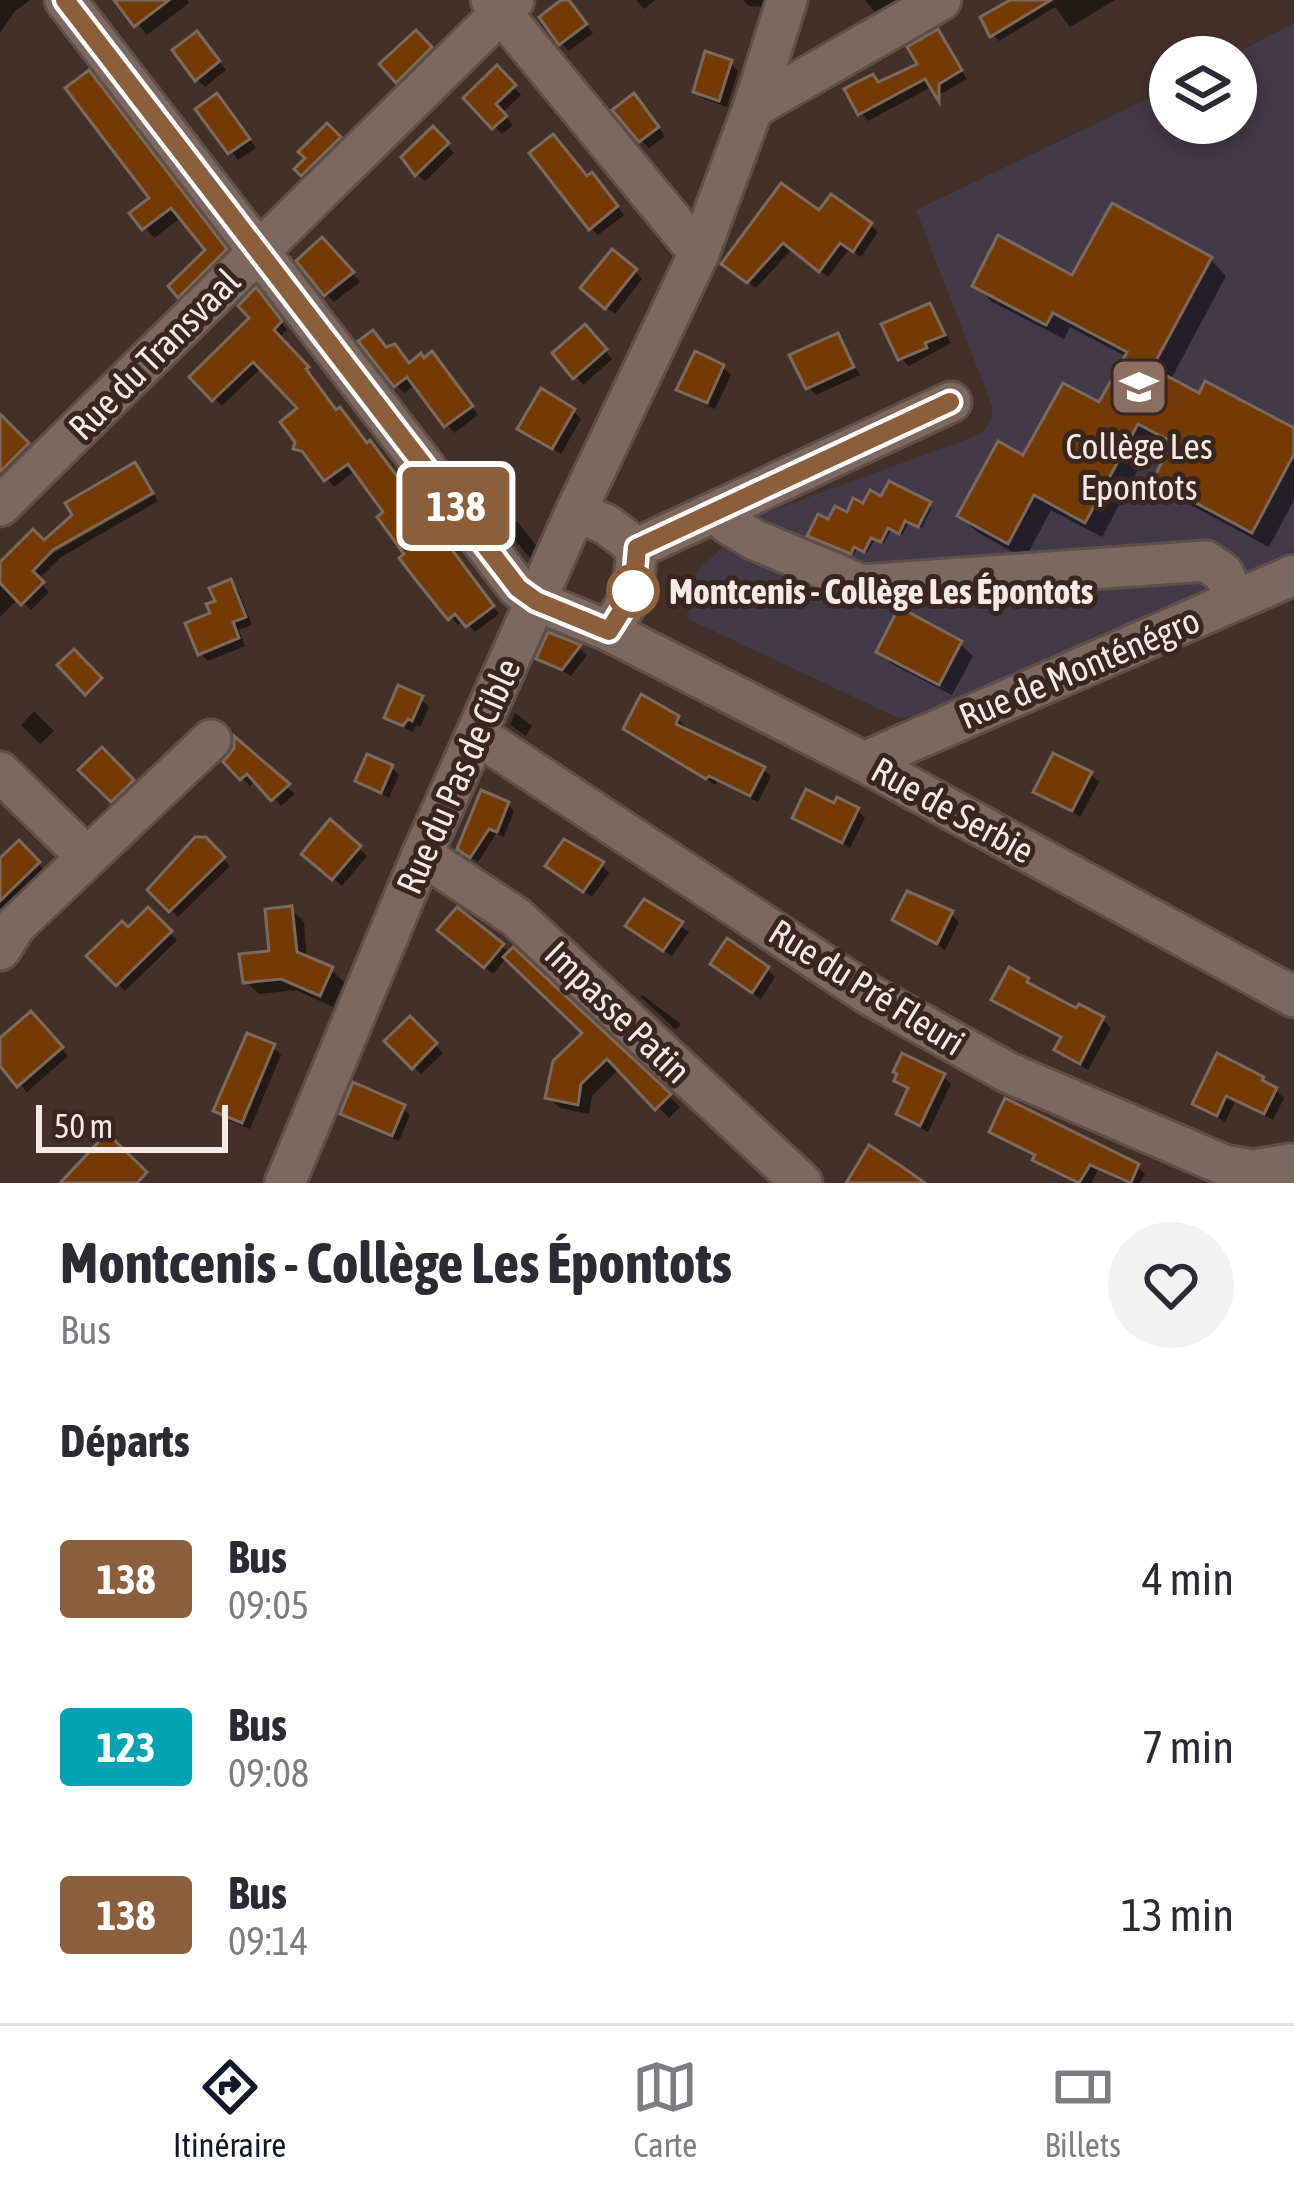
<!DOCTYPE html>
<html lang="fr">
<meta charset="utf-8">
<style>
body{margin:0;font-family:"Asap Condensed",sans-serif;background:#f2f2f3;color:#2b2b33;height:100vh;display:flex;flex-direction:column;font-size:45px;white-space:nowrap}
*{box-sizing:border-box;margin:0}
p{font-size:39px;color:#7c7c81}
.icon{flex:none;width:66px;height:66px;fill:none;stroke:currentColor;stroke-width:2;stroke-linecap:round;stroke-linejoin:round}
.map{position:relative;height:1183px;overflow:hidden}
.sheet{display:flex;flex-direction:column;background:#fff;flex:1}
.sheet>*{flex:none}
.badge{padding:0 24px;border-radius:9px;font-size:42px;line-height:78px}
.tools{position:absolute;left:1149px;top:36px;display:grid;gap:24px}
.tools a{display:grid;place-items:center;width:108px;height:108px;border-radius:50%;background:#fff;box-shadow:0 6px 18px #0003;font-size:60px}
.scale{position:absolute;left:36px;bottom:30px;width:192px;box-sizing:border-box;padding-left:12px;border:6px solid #f6eae5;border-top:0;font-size:33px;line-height:42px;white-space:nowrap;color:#f6eae5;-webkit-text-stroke:9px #39261f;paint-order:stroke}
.map>.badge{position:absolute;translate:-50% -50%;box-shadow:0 0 0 6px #fff}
h2{padding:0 60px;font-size:45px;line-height:108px}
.round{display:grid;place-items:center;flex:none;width:126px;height:126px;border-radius:63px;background:#f2f2f3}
.summary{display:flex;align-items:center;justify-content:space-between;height:204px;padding:0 60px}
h1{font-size:57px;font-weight:700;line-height:90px}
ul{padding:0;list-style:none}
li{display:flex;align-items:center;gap:36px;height:168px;padding:0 60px}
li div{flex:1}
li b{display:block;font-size:45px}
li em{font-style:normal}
li .badge{min-width:132px;font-weight:700;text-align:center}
.menu{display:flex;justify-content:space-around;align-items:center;height:168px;border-top:3px solid #e1e1e2;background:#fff;font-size:33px;color:#7c7c81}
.menu a{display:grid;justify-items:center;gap:6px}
.menu .current{color:#111827}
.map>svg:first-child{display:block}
.education{fill:#423949}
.shadow{fill:#0007}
.building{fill:#743a04;stroke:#7c695d;stroke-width:3}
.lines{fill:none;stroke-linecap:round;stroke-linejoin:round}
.minor-casing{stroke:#5e4f48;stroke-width:45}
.minor{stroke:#7d685f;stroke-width:39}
.line-casing{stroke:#fff;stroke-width:27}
.line{stroke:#8b5e3c;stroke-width:18}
.stop-dot{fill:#fff;stroke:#8b5e3c;stroke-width:6}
.labels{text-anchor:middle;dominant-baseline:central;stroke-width:10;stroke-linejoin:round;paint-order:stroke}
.street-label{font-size:36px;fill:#f6eae5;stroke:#39261f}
.poi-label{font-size:36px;fill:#f6eae5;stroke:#39261f}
.stop-label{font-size:36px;font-weight:bold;fill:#f6eae5;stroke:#39261f;text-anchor:start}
</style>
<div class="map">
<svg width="1294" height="1183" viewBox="0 0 1294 1183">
<rect width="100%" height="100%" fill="#433028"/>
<!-- education -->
<polygon class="education" points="1294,23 1294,551 921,715 905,718 894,716 688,619 698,570 757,516 965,440 983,432 992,420 992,406 916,210 1170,88 1170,123 1236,123 1236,57 1229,57"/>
<!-- shadow -->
<g class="shadow">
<polygon points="0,0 30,0 15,11 0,33"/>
<polygon points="118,0 187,0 189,3 147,35"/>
<polygon points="566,0 593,33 569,51 561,43"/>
<polygon points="636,0 655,0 644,9"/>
<polygon points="743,0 774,0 770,7 749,6"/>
<polygon points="865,0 897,0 875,12"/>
<polygon points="1015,0 1115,0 1070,27 1055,7 999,41 993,35"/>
<polygon points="937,33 967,79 941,94 933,86 868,121 861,113 880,84 921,66"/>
<polygon points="416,34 437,56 405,88 383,65"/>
<polygon points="205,42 226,70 205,87 197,79"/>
<polygon points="730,63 738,71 727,107 704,99 696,91"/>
<polygon points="497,69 521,95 502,113 513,125 502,134 467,98"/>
<polygon points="98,84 234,261 189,305 180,296 209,250 182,217 154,238 133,214 153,199"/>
<polygon points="225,105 256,148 238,160 200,109"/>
<polygon points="642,105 665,136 649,148 641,140"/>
<polygon points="327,127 346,146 310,181 298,169"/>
<polygon points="433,131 454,153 425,181 417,174"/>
<polygon points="587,179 599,183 624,215 598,235 591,228"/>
<polygon points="820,214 870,225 878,232 861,257 849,249 828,277 792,249 756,288 733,271"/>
<polygon points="322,241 360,282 334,302 326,294"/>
<polygon points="1210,259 1226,276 1170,381 1200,397 1294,432 1294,500 1269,547 1174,496 1157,479 1173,448 1155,438 1102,537 1051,510 1025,559 977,532 960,516 1024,459 1100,406 1127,357 1070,327 1064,339 992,302 976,285 1073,279"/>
<polygon points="635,271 642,279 615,314 592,296"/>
<polygon points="263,299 287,330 278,339 314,376 311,378 337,413 376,451 499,614 475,632 464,620 458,625 417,578 388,513 356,470 334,487 310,456 296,449 301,409 262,367 222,406 193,377 254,318"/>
<polygon points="930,306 951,343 909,366 901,358"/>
<polygon points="585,328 612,359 583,385 556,353"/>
<polygon points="837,337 860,375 816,395 808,387"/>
<polygon points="387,350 410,366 439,363 478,415 454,433 416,384 404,393 396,385"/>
<polygon points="723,367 731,375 715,409 688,397 680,389"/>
<polygon points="573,411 581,419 561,454 521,428"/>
<polygon points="5,423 34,453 0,484 0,427"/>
<polygon points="135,466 151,490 52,547 43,559 154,495 158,501 61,557 38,580 49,592 31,610 19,598 0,617 0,566 44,544"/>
<polygon points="883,500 932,507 922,528 909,522 902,535 892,529 884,543 875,539 867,553 857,548 854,555 814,538 829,523"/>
<polygon points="517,521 541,552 531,559 506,529"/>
<polygon points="230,583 238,590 252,625 239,630 245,646 208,661 200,653"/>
<polygon points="550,636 579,648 587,655 571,676 540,658"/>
<polygon points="960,644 973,656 952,695 892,664 879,651"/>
<polygon points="421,699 429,707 420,727 417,725 412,732 387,717"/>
<polygon points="34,711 54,731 40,744 21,725"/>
<polygon points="515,713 532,726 526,736 510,725"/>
<polygon points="678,719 685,726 683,731 763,769 771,777 758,802 717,781 715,785 626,728"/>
<polygon points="237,742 295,794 281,806 257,780 250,786 227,761"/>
<polygon points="102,751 139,790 121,807 82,770"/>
<polygon points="391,767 399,775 389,798 358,781"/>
<polygon points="1091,775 1099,782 1080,817 1037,791"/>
<polygon points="508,805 514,811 504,837 496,834 478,862 467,855"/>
<polygon points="836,807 857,810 865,818 850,848 796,817"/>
<polygon points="331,824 367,856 342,886 313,861"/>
<polygon points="205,840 230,866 178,917 151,890"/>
<polygon points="19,844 50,876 10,917 0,907 0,862"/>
<polygon points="602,865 609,873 592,897 557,873"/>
<polygon points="644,903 689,932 672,956 637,933"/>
<polygon points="291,909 304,922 307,960 331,970 344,982 333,1007 296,990 259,994 246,982 272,953"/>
<polygon points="148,912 177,940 125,991 90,956"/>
<polygon points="951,914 959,922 945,950 896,919"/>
<polygon points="449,938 502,946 510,954 513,951 680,1107 669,1118 620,1068 592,1096 589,1114 560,1108 548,1097 586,1033 507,957 493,974"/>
<polygon points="767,969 775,977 761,999 722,972"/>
<polygon points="1027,981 1078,1012 1103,1020 1111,1028 1088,1070 1058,1050 1063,1039 995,1000"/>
<polygon points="642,995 681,1024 676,1030 641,997"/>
<polygon points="31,1015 68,1056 27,1092 0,1062 0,1042"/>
<polygon points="410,1020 443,1053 421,1074 388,1041"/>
<polygon points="273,1047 281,1055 250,1129 225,1119 217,1111"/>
<polygon points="1218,1057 1263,1079 1284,1098 1273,1120 1235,1102 1225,1122 1196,1103"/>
<polygon points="943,1076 951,1084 928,1132 907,1121 899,1113 910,1091 898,1081"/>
<polygon points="403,1108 410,1115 399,1141 350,1120 344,1113"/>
<polygon points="992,1132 1137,1167 1145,1174 1140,1183 1126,1183 1098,1170 1091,1183 1077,1183 1043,1167 1037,1157"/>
</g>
<!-- building -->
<g class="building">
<polygon points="114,0 169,0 134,27"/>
<polygon points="561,0 569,0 587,24 559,45 539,17"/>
<polygon points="1010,0 1051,0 990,37 980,17"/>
<polygon points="938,29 962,70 939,84 939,102 925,79 858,115 844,89 873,74 878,82 917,64 907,47"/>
<polygon points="416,30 432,47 396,83 379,64"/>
<polygon points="197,31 220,61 195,81 172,50"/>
<polygon points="705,51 732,60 719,101 693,92"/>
<polygon points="497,65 516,85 496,104 507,116 492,129 463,98"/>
<polygon points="89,70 227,249 178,298 168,286 205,250 171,208 142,230 129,213 149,198 65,88"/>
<polygon points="217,93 250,139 228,154 195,109"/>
<polygon points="634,93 659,127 639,142 612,110"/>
<polygon points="327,123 341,137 301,176 294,169 305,158 298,152"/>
<polygon points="433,126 449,143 415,176 401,157"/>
<polygon points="553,134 587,176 592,172 618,206 589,230 529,153"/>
<polygon points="781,183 819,210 831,194 872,223 853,252 840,243 819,272 783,243 747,283 721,264"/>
<polygon points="1112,203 1212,257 1152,368 1199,393 1205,381 1294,428 1294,454 1252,533 1153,480 1172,442 1138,424 1085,523 1034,495 1008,544 957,516 998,441 1023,455 1063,383 1099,402 1127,352 1053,313 1046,325 972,286 998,235 1072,275"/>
<polygon points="322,237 354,272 324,296 296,261"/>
<polygon points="612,249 637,269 605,309 580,288"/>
<polygon points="256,287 282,321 274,330 309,367 306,369 336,410 340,407 367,443 370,440 494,606 466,627 455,614 448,620 415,579 399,558 404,554 377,517 383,512 348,464 324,481 302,451 293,449 295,442 280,422 297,408 253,362 212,401 189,377 249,318 238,306"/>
<polygon points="930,303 945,335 925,343 927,348 898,360 881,324"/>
<polygon points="585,324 607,349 573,379 552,353"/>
<polygon points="373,330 386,347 395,344 409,363 421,353 424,358 432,351 473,406 444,427 407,377 394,387 358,341"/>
<polygon points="838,333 854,367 806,389 789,355"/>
<polygon points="695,351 724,365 707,403 676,390"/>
<polygon points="541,388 575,409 552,449 517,429"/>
<polygon points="0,414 29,443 0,472"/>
<polygon points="135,462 153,493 53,550 33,571 44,582 21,605 0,583 0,562 33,529 44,540 72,515 65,503"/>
<polygon points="889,481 931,502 918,527 905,521 899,534 888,528 881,542 871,538 864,552 854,547 851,554 807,536 818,514 828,519 835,506 847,512 853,498 863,503 870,490 881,496"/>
<polygon points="231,579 246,617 233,622 239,638 198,655 185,623 210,613 206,604 215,601 209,588"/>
<polygon points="899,607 962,641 939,685 876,652"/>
<polygon points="548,632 581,645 562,670 536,659"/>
<polygon points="74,649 102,678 85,695 57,665"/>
<polygon points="398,685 423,696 412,721 408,719 403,726 384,718"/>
<polygon points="641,694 679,716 676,724 765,767 750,796 709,776 706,779 623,729"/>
<polygon points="234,736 290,784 271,801 247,774 240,780 223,762 234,748"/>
<polygon points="102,747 134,780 111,802 78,770"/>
<polygon points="1053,753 1092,772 1072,811 1033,792"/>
<polygon points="367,754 393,765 381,793 355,781"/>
<polygon points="806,789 834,803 837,797 859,808 842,843 792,818"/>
<polygon points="481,790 509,802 497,832 489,829 470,858 457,849"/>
<polygon points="330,819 361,846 332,880 301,854"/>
<polygon points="195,837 206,837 225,857 169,912 147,890"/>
<polygon points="564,839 604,862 583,892 545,866"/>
<polygon points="19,840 40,862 0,901 0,858"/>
<polygon points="907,891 953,911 937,944 892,920"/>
<polygon points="644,899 683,922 663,951 625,926"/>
<polygon points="292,906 297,952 333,967 320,996 281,979 243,983 239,954 269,951 265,909"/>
<polygon points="148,907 172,931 116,986 86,956 122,921 128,927"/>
<polygon points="457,907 504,944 484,968 437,930"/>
<polygon points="727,938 769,967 752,993 710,964"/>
<polygon points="513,947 671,1094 655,1110 607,1059 581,1084 578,1105 545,1098 553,1061 582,1033 503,957"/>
<polygon points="1009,967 1029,978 1027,982 1076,1008 1079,1004 1104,1017 1080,1064 1054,1050 1061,1037 991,1000"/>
<polygon points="31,1011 63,1047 17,1087 0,1066 0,1038"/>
<polygon points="410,1016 437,1043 412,1069 384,1041"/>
<polygon points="247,1033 275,1044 242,1123 213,1111"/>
<polygon points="902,1053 945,1074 920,1126 896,1114 908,1088 894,1081 897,1074 893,1072"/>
<polygon points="1217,1053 1264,1077 1262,1080 1277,1088 1264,1114 1226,1096 1217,1116 1192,1104"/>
<polygon points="353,1082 405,1105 392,1136 340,1114"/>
<polygon points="1005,1098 1139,1164 1131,1183 1090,1165 1079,1183 1032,1160 1035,1155 989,1132"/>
<polygon points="107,1133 147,1172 137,1183 60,1183"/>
<polygon points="869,1145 904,1168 925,1183 846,1183"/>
</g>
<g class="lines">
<defs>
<g id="minor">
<polyline points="65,0 518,588 536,601 609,631 864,762 1294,997"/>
<polyline points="491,0 699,253"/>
<polyline points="753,108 941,0"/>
<polyline points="0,506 514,0"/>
<polyline points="719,510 727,523 755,540 862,585 1206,561 1223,573 1236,600"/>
<polyline points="576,511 607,525 637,548"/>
<polyline points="637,548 951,402"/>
<polyline points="609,631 633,593 637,548"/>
<polyline points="476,734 868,994 1007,1072 1224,1165 1253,1170 1289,1164"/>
<polyline points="864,762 1294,575"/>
<polyline points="0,772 87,857"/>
<polyline points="422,855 516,917 802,1183"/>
<polyline points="0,950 16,925 211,740"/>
<polyline points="285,1183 422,855 576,511 699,253 753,108 787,0"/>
</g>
</defs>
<!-- minor casing -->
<use href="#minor" class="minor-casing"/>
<!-- minor -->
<use href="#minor" class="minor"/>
</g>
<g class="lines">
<defs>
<polyline id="line" points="65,0 518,588 536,601 609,631 633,593 637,548 950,402"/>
</defs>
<!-- line casing -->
<use href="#line" class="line-casing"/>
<!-- line -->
<use href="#line" class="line"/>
</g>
<!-- icons -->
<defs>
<symbol id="school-square" viewBox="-11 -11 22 22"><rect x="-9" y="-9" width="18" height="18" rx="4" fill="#8d6e63" stroke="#39261f"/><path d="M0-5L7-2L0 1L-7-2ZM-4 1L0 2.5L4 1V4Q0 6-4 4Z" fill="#fff"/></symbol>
</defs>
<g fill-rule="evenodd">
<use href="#school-square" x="1106" y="354" width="66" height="66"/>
</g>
<!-- markers -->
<circle class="stop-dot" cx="633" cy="591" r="24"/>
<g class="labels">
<!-- street labels -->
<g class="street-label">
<text transform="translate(154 354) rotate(-45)">Rue du Transvaal</text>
<text transform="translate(1079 668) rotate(-23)">Rue de Monténégro</text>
<text transform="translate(458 776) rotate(-66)">Rue du Pas de Cible</text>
<text transform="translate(953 810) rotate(29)">Rue de Serbie</text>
<text transform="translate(867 987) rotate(32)">Rue du Pré Fleuri</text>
<text transform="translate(618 1012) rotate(44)">Impasse Patin</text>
</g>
<!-- poi labels -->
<g class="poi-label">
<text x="1139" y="446">Collège Les<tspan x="1139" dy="41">Epontots</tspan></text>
</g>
<!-- stop labels -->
<g class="stop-label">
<text x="669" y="591">Montcenis - Collège Les Épontots</text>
</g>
</g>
</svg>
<div class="tools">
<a><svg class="icon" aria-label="layers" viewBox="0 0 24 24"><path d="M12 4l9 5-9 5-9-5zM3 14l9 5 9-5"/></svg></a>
</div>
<div class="scale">50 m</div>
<b class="badge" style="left:456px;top:506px;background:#8b5e3c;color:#fff">138</b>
</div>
<section class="sheet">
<div class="summary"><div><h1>Montcenis - Collège Les Épontots</h1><p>Bus</p></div><a class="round"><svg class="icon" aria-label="heart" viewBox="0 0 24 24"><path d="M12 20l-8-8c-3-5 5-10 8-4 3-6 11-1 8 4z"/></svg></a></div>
<h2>Départs</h2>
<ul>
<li><span class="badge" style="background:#8b5e3c;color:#fff">138</span><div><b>Bus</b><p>09:05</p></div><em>4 min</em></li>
<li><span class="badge" style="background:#00a3b4;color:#fff">123</span><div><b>Bus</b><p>09:08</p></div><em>7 min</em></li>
<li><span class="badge" style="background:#8b5e3c;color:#fff">138</span><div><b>Bus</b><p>09:14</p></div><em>13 min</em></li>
</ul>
</section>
<nav class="menu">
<a class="current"><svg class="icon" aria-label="directions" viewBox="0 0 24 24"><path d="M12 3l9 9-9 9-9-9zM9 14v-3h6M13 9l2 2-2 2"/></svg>Itinéraire</a>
<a><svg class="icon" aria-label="map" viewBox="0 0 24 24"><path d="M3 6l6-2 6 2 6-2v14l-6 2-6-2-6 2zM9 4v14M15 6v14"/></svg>Carte</a>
<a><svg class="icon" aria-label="tickets" viewBox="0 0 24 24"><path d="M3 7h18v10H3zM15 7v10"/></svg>Billets</a>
</nav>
